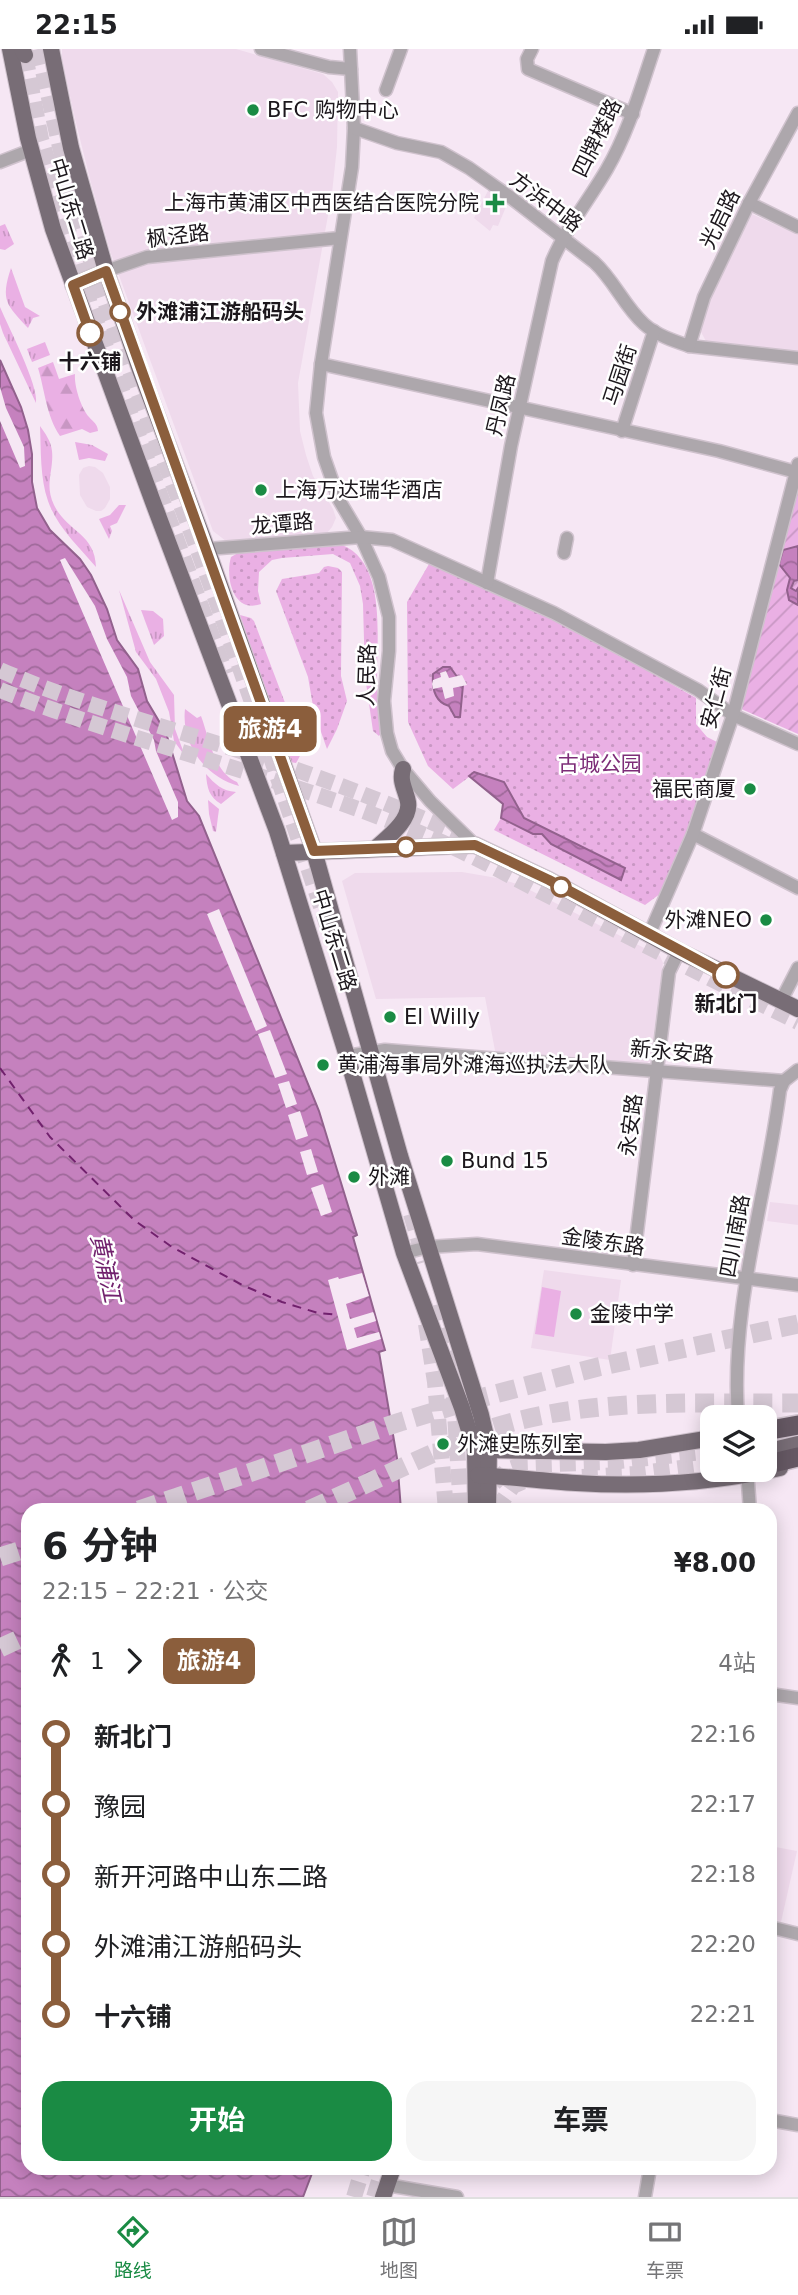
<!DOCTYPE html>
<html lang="zh">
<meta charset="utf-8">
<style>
body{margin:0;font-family:"DejaVu Sans","Noto Sans SC",sans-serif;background:#f6f6f6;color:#202124;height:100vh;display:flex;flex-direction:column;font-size:26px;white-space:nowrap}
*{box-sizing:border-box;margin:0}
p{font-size:23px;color:#757577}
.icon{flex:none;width:38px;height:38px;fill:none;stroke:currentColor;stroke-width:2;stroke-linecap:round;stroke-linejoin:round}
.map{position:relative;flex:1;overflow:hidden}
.panel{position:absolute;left:21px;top:1454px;width:756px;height:672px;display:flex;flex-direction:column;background:#fff;border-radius:21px;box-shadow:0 4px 18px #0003}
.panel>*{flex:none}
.badge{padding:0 14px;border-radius:10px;font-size:24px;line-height:46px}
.controls{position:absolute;left:700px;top:1356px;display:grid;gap:14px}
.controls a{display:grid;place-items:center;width:77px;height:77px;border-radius:14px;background:#fff;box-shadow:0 4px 18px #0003;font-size:35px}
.map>.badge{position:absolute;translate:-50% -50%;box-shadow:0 0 0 4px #fff}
.legs{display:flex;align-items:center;gap:10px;height:77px;padding:0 21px;font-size:23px}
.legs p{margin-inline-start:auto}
.headline{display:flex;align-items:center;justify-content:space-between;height:119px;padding:0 21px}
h1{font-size:38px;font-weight:700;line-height:52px}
.action{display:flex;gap:14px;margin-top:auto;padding:14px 21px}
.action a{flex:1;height:80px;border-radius:21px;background:#1a8b44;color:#fff;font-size:28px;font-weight:700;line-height:80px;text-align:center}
.action a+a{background:#f6f6f6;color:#202124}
ul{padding:0 21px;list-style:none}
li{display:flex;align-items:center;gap:24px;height:70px;font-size:26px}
li i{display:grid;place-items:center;width:10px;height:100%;margin:0 9px;background:currentColor}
li i::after{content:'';width:18px;height:18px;margin:-9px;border:5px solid;border-radius:50%;background:#fff}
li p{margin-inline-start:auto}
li:first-child i{background:linear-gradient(#0000 50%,currentColor 0)}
li:last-child i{background:linear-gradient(currentColor 50%,#0000 0)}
.status{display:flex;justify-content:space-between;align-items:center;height:49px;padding:0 35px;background:#fff;direction:ltr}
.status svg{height:19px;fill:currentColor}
.tab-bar{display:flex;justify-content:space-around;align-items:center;height:98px;border-top:2px solid #e0e0e0;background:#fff;font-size:19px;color:#757577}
.tab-bar a{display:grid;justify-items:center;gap:4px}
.tab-bar .on{color:#1a8b44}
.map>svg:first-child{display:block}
.built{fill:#efdaec}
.grass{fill:url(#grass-tufts)}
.forest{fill:url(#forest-firs)}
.park{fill:url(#park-dots)}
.garden{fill:url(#garden-furrows)}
.pitch{fill:#eab0e4}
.water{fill:url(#water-waves);stroke:#92618d;stroke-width:2}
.pier{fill:#f6e7f4}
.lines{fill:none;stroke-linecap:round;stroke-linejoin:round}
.ferry{stroke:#71216d;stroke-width:2;stroke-dasharray:9 7;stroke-linecap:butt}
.major-tunnel{stroke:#d5c8d4;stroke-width:16;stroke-dasharray:16 8;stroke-linecap:butt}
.highway-tunnel{stroke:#d5c8d4;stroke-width:19;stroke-dasharray:19 10;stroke-linecap:butt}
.minor-casing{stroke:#cfc2cd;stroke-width:15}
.major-casing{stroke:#cfc2cd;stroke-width:18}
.highway-casing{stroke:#cfc2cd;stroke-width:22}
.minor{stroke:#ada7ac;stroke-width:12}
.major{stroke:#786d76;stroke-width:16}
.highway{stroke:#655863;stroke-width:19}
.line-1-casing{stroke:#fff;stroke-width:16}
.line-1{stroke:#8b5e3c;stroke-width:10}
.poi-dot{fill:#1a8b44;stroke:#fff;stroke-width:2.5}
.stop-1-dot{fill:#fff;stroke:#8b5e3c;stroke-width:3.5}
.labels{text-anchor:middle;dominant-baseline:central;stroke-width:5;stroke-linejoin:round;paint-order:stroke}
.poi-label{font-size:21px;fill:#1c171c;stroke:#fff;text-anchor:start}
.street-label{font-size:21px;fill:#1c171c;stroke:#fff}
.stop-label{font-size:21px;font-weight:bold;fill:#1c171c;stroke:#fff}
.park-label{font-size:21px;fill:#7d2d78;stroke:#fff}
.water-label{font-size:23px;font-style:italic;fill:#71216d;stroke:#fff}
</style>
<div class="status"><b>22:15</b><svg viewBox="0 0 49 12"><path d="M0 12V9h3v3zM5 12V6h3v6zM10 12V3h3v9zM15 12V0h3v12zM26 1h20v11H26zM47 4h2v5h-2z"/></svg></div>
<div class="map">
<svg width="798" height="2148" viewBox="0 0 798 2148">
<defs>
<pattern id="grass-tufts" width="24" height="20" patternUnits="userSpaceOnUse" patternTransform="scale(1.75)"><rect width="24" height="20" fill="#eab0e4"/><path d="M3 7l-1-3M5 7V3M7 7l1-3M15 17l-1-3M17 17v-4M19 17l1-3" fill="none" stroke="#c897c3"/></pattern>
<pattern id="forest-firs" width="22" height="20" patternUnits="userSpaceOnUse" patternTransform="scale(1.75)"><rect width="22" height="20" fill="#eab0e4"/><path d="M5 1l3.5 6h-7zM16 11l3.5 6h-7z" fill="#c897c3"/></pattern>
<pattern id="park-dots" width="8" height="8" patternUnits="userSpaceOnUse" patternTransform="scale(1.75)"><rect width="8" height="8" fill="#eab0e4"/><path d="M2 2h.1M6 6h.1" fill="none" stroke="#c897c3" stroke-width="1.8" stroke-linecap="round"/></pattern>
<pattern id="garden-furrows" width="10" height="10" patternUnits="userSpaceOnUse" patternTransform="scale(1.75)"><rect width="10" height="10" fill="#eab0e4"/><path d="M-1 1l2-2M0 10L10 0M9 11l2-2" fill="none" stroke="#c897c3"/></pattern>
<pattern id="water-waves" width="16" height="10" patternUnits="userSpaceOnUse" patternTransform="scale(1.75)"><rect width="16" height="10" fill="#c581be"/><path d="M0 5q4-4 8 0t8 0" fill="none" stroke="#9f699a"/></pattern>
</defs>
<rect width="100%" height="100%" fill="#f6e7f4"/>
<!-- built -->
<g class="built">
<polygon points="62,0 236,0 323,25 332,33 338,43 337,98 332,144 298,334 300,382 306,406 313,427 333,460 336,469 332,478 327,484 226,492 213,482 110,202 91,134 75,70 62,10"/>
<polygon points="491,136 510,148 498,177 493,176 490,182 474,169"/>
<polygon points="752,165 798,186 798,303 707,294 701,283 702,267"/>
<polygon points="89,417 95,418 103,424 110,438 110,450 105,459 101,462 96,462 87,458 80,446 79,426 83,419"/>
<polygon points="462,823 497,829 520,836 660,907 663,914 650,1012 642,1018 496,1007 485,948 376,950 342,832 355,824"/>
<polygon points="770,1153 798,1156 798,1176 767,1172"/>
<polygon points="544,1221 621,1231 610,1311 531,1299"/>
<polygon points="770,1797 797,1802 781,1873 770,1871"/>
</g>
<!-- grass -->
<g class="grass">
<polygon points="5,175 14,195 5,201 0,200 0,177"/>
<path d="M11,219L25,258L40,267L33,269L28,279C7,256 0,252 11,219Z"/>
<path d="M0,258C8,277 39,337 36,354L3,284L0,275Z"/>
<polygon points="45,293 50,306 32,313 27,300"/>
<path d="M40,377C45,384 51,392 52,402C54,422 44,435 54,456C67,483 95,484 96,518C79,498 57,478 48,452C40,429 41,401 40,377Z"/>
<polygon points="75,393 92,396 108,405 105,412 89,409 79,411"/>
<polygon points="119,456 126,456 117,474 110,477 112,482 109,490 99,470 110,466"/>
<polygon points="119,541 150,613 174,646 175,680 185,707 174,692 169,663 156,630 136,603"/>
<polygon points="141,561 153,562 163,570 164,587 154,596"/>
<path d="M185,660L197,669L201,667C209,688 214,724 237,733L239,737C205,728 181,695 185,660Z"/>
<path d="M206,725C215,735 222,742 236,743L221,755C209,748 207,739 206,725Z"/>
<polygon points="208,751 219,760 216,783 213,782 209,765"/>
</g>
<!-- forest -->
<path class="forest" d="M53,313L59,330L75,325C74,337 81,359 89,368C94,374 97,374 98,382L90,384L82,380L60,387C46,366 45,342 38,319Z"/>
<!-- park -->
<g class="park">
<path d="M342,496C388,514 376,593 377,633C377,650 380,665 383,681L379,687L373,682L365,627L363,555L360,537L350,514L333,505L282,509L272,511L259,523L258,542L261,555C233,565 225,528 231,508L243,501Z"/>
<polygon points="429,515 551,567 696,649 696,675 707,688 723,696 668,839 645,856 494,781 501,769 503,755 469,728 453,740 428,717 408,673 407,553"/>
<polygon points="328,517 338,519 342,523 341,627 347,652 337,680 327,700 314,663 308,628 276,542 282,530 319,524 324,518"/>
<path d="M240,566L251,569L254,572L287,659L295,656C305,682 311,689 296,714L290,713L284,698Z"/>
</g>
<!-- garden -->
<polygon class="garden" points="798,420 798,685 739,659"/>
<!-- pitch -->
<polygon class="pitch" points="542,1238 561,1242 554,1288 535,1285"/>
<!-- water -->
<g class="water">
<polygon points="0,311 21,358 28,381 32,405 32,433 37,459 50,481 80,510 91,526 107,560 117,591 138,620 147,652 166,684 187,752 199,767 319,1062 357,1186 353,1188 385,1301 379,1303 397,1409 401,1461 28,1461 28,2119 314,2119 303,2148 0,2148"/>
<polygon points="798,497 798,531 794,532 791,539 796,542 798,539 798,556 789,551 787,541 790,529 779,515 783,501"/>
<path d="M443,618H450L463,636L460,668H455L449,657C434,653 432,639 433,625Z"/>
<polygon points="474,723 504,733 524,769 625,819 621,831 551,795 542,785 533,785 501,769 503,755 469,727"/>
</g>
<!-- pier -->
<g class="pier">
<polygon points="0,338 6,359 24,398 25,417 20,419 0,372"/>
<polygon points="65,509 95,557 107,590 127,628 131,647 154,691 156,702 178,753 178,768 172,771 60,511"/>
<polygon points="446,622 449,629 462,626 467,636 453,639 454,647 445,650 442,638 433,640 432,635 433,631 441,628 440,624"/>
<polygon points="219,860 267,977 256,982 207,865"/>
<polygon points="270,981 287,1025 275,1029 258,985"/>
<polygon points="289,1032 297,1055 286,1059 278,1035"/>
<polygon points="300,1062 308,1087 296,1091 288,1066"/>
<polygon points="311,1100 318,1123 307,1126 300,1103"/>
<polygon points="323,1135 332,1163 321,1167 311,1139"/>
<polygon points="362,1224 369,1247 346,1255 350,1270 373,1263 374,1265 376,1272 354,1279 357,1289 379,1283 381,1290 347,1301 328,1231 338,1228 339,1230"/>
</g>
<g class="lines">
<!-- ferry -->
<polyline class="ferry" points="0,1019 50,1088 134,1171 172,1198 242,1236 282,1253 318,1264 339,1266"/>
<!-- major-tunnel -->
<g class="major-tunnel">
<path d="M38,0C53,64 65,128 84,190C118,296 160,399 199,504C246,633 290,763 333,894"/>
<polyline points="25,6 41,90 90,255 226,625"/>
<path d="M0,621C71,652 148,673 222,696C307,723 391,754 472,791"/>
<path d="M0,641C139,696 286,728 425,786C469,804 510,827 553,849C634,890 715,933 798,973"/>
<polyline points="411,1165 425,1213"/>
<polyline points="439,1255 448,1292 451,1322"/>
<polyline points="426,1275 435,1333 446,1461"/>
<polyline points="454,1348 461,1461"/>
<polyline points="582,1428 634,1425 712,1415"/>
<polyline points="494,1434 507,1421 521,1416 611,1413 712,1402"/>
<polyline points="496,1461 513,1437 531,1429"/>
<polyline points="354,2148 363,2119"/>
<polyline points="374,2148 383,2119"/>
</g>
<!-- highway-tunnel -->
<g class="highway-tunnel">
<polyline points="139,1461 400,1373 480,1349 598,1318 798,1275"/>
<path d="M309,1461L475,1385C577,1347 691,1355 798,1354"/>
<polyline points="0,1508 28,1499"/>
<polyline points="0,1599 28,1586"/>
</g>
<defs>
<g id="minor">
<polyline points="261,0 329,18 351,20"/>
<polyline points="350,0 354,79 352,118 321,315 316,364 324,408 339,451 361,488 379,528 389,568 389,602 384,652 387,684 392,702 403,720 430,752 475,796"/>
<polyline points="532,0 527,10 528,20 633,65"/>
<polyline points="386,41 401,0"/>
<path d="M354,79L397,94L441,103L469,119L510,148L594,213C614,231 624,257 644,275C656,286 674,292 689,297L798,309"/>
<polyline points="0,113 31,101"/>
<polyline points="749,154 798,178"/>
<polyline points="106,222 147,208 340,189"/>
<polyline points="689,297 704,248 749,154 798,64"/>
<polyline points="321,315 719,402 796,423"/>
<polyline points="622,382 654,282"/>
<polyline points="207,500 361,488 392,491 554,564 698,641 733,666 798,695"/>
<polyline points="564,504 567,489"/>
<path d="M487,534L511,397L552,212C566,179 589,151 607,120C629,82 640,41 654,0"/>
<polyline points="693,785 798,839"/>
<polyline points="649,886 693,785 733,666 798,415"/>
<polyline points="781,952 798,919"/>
<polyline points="347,1007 385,1001 784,1032"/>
<polyline points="404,1204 428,1198 477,1195 798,1236"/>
<polyline points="633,1216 669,923 679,902"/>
<path d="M738,1368C730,1258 766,1150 780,1041L784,1032L798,1021"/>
<polyline points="747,1421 750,1461"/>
<polyline points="770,1645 798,1649"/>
<polyline points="770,1878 798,1885"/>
<polyline points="770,2071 798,2076"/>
<polyline points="387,2136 457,2148"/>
<polyline points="645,2148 650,2119"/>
</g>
<g id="major">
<polyline points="10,0 28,89 53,180 153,453 277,782 347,1007 404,1204 462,1359 475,1401 476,1461"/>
<polyline points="22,0 25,6"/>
<polyline points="51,0 71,99 106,222 140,321 207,500 314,802 400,1107 481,1366 489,1400 488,1461"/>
<polyline points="73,236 106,222"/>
<path d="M376,799C388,788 411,771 408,753C406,741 399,733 403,720"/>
<polyline points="284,804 475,796 549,831 679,902 798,960"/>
<polyline points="481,1401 606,1403 639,1401 712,1389"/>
<polyline points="765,1403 798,1395"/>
<path d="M478,1426C511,1428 543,1432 576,1434C643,1438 714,1434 780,1419"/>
<polyline points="383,2148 393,2119"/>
</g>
<g id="highway">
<polyline points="765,1382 798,1376"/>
<polyline points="765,1416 798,1408"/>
</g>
</defs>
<!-- minor casing -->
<use href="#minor" class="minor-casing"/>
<!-- major casing -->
<use href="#major" class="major-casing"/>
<!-- highway casing -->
<use href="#highway" class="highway-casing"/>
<!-- minor -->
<use href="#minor" class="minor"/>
<!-- major -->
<use href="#major" class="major"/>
<!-- highway -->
<use href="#highway" class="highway"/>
</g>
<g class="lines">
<defs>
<polyline id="line-1" points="90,284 73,236 106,222 314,802 475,796 549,831 726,926"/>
</defs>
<!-- line-1 casing -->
<use href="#line-1" class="line-1-casing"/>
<!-- line-1 -->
<use href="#line-1" class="line-1"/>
</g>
<!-- markers -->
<g class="poi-dot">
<circle cx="253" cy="61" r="7"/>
<path d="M491.5 143.5h7v7h7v7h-7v7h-7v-7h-7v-7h7z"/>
<circle cx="261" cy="441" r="7"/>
<circle cx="750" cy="740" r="7"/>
<circle cx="766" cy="871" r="7"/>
<circle cx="390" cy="968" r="7"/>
<circle cx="323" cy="1016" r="7"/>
<circle cx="447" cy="1112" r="7"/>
<circle cx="354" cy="1128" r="7"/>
<circle cx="576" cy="1265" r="7"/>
<circle cx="443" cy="1395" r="7"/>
</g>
<g class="stop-1-dot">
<circle cx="120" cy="263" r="9"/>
<circle cx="90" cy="284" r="12"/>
<circle cx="406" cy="798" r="9"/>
<circle cx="561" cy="838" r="9"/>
<circle cx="726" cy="926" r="12"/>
</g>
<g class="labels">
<!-- poi labels -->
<g class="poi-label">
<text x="267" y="61">BFC 购物中心</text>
<text x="479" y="154" text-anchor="end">上海市黄浦区中西医结合医院分院</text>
<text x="275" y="441">上海万达瑞华酒店</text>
<text x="736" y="740" text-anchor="end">福民商厦</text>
<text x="752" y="871" text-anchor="end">外滩NEO</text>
<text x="404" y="968">El Willy</text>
<text x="337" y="1016">黄浦海事局外滩海巡执法大队</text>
<text x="461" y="1112">Bund 15</text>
<text x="368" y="1128">外滩</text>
<text x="590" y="1265">金陵中学</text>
<text x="457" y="1395">外滩史陈列室</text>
</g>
<!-- street labels -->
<g class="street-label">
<text transform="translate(597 89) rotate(-64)">四牌楼路</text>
<text transform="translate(546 153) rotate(37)">方浜中路</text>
<text transform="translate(71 160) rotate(73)">中山东二路</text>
<text transform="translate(720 170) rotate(-64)">光启路</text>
<text transform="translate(178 187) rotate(-7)">枫泾路</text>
<text transform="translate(620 326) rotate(-72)">马园街</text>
<text transform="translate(501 356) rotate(-77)">丹凤路</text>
<text transform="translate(282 475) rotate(-5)">龙谭路</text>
<text transform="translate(367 626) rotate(-88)">人民路</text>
<text transform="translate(716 649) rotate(-75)">安仁街</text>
<text transform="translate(334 891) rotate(73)">中山东二路</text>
<text transform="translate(672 1003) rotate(5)">新永安路</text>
<text transform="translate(631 1076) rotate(-83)">永安路</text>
<text transform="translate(735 1187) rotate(-80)">四川南路</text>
<text transform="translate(603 1193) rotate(8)">金陵东路</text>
</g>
<!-- stop labels -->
<g class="stop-label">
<text x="136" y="263" text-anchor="start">外滩浦江游船码头</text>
<text x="90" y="313">十六铺</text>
<text x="726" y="955">新北门</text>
</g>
<!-- park labels -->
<g class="park-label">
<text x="600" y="715">古城公园</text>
</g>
<!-- water labels -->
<g class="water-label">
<text transform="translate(106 1219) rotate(78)">黄浦江</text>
</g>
</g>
</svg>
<div class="controls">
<a><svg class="icon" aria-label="layers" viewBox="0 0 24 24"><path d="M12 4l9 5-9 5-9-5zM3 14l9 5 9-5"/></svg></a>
</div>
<b class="badge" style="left:270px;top:680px;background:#8b5e3c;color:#fff">旅游4</b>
<section class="panel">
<div class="headline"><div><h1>6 分钟</h1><p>22:15 – 22:21 · 公交</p></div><b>¥8.00</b></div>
<div class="legs"><svg class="icon" aria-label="walk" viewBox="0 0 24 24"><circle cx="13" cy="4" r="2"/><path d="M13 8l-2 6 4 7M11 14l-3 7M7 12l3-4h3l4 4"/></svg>1<svg class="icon" aria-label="forward" viewBox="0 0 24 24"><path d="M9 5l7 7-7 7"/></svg><b class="badge" style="background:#8b5e3c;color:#fff">旅游4</b><p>4站</p></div>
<ul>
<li><i style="color:#8b5e3c"></i><b>新北门</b><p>22:16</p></li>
<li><i style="color:#8b5e3c"></i><span>豫园</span><p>22:17</p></li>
<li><i style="color:#8b5e3c"></i><span>新开河路中山东二路</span><p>22:18</p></li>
<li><i style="color:#8b5e3c"></i><span>外滩浦江游船码头</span><p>22:20</p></li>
<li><i style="color:#8b5e3c"></i><b>十六铺</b><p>22:21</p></li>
</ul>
<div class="action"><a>开始</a><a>车票</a></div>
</section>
</div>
<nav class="tab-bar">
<a class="on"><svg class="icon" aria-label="directions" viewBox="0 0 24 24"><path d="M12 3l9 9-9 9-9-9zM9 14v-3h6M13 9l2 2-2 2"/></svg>路线</a>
<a><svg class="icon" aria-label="map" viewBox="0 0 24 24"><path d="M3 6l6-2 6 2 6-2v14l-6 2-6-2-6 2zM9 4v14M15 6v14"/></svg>地图</a>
<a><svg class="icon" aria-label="tickets" viewBox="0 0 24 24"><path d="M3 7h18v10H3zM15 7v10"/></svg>车票</a>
</nav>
